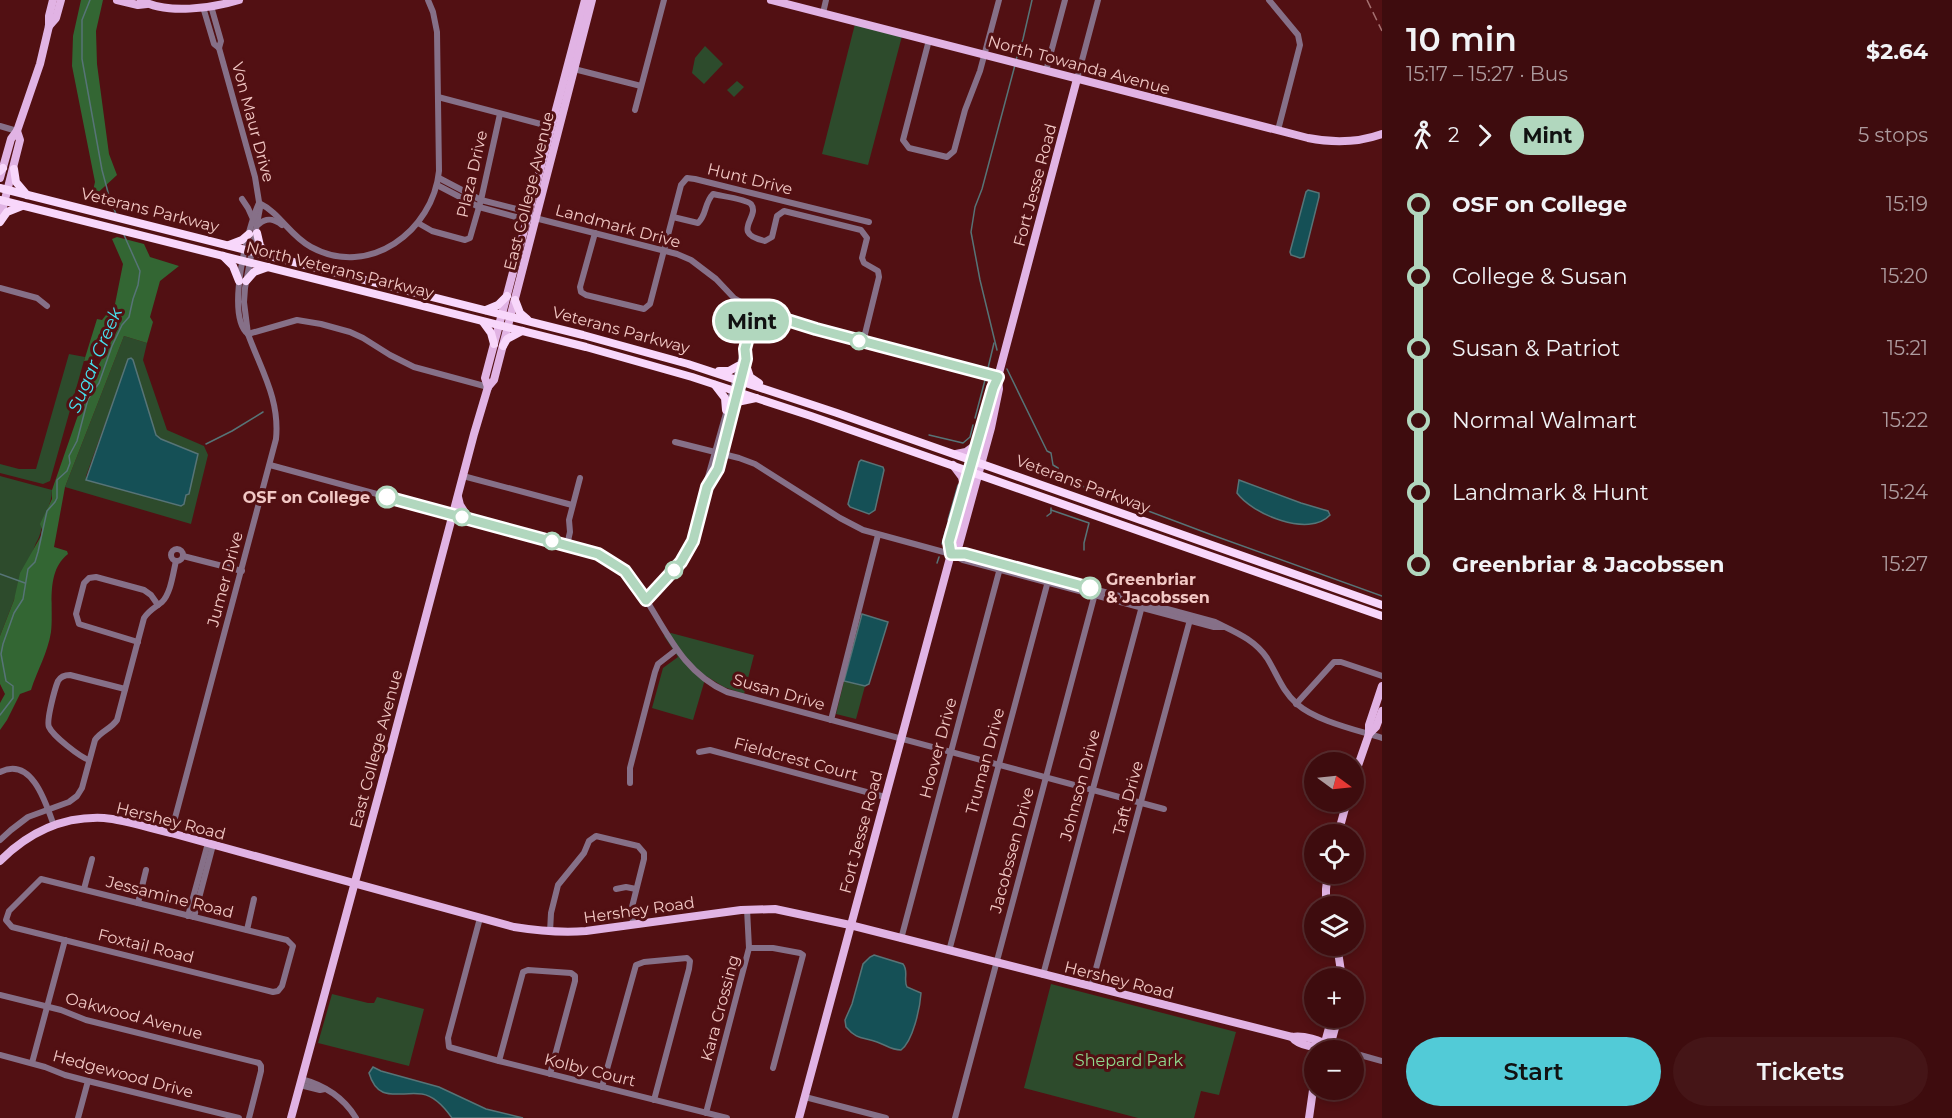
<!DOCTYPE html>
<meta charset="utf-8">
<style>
body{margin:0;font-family:Montserrat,sans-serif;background:#451517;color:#f1f3f6;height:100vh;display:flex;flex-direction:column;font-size:22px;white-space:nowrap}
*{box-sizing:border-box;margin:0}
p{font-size:20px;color:#ad9b9e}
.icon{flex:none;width:33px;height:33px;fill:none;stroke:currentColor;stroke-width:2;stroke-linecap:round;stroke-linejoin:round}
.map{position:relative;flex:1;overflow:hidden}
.details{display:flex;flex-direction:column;background:#3e0c0e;width:570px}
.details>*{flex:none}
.badge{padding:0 12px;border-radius:20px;font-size:21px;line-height:39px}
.needle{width:39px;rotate:105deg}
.controls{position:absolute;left:1304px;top:752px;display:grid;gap:12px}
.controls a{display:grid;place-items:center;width:60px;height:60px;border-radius:50%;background:#3e0c0e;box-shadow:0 3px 9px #0003,0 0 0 2px #572c2e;font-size:30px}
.map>.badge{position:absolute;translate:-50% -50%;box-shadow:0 0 0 3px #fff}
.legs{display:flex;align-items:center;gap:9px;height:66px;padding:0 24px;font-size:20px}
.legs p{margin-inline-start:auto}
.summary{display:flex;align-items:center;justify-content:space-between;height:102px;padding:0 24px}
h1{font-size:33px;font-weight:600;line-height:45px}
.button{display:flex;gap:12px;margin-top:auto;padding:12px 24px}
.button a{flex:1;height:69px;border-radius:36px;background:#52cbd7;color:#111;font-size:24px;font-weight:600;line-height:69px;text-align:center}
.button a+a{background:#451517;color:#f1f3f6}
ul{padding:0 24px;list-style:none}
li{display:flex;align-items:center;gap:21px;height:72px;font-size:22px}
li i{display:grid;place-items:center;width:9px;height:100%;margin:0 8px;background:currentColor}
li i::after{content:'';width:15px;height:15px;margin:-8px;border:4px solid;border-radius:50%;background:#3e0c0e}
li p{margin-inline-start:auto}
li:first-child i{background:linear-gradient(#0000 50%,currentColor 0)}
li:last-child i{background:linear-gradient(currentColor 50%,#0000 0)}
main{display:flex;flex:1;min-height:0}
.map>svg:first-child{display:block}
.green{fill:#2d4b2c;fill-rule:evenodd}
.forest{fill:#363}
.water{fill:#155056;stroke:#577477;stroke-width:1.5}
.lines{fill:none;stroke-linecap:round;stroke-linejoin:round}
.stream{stroke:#577477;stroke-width:1.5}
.minor{stroke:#867088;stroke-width:6}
.major{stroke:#e1b3e4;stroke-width:8}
.highway{stroke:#f8d7fb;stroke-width:8}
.rail{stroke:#a57070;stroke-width:1.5;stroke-dasharray:9 4.5;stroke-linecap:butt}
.line-1-casing{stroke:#fff;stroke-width:14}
.line-1{stroke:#b1d7be;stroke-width:9}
.stop-1-dot{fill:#fff;stroke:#b1d7be;stroke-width:3}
.labels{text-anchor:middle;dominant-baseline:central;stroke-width:6;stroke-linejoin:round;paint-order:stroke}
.street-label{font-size:16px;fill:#f2c8c5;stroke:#521013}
.stop-label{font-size:16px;font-weight:bold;fill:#f2c8c5;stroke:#521013;text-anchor:end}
.park-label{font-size:16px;fill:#8fd98d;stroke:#521013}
.water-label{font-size:18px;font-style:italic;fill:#45e3f1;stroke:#521013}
</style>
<main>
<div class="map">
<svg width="1382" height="1118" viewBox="0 0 1382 1118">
<rect width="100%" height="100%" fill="#521013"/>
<!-- green -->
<g class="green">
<polygon points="855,24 902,36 868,165 822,154"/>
<polygon points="705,46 723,64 704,84 692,73 695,58"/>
<polygon points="737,81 744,87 734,97 727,90"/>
<path d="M124,336L147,343L143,360L167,430L204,446L208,455L191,524L65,487ZM130,358L133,360L156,435L161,439L198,454L184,504L181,506L86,480V476L128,360Z"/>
<polygon points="69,354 85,357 50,481 43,484 0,473 0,464 19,469 36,469"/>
<path d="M0,476L52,490C52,501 47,509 44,519C41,528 41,535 36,543L0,636Z"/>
<polygon points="671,633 754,655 744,694 724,687 706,676 693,720 652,708 663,668 678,657 664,636"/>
<polygon points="844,681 865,686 856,719 836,714"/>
<polygon points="1051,984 1236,1032 1219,1095 1201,1091 1194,1118 1138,1118 1024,1088"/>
<polygon points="332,994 368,1003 374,1003 377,997 424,1009 409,1066 318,1043"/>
</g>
<!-- forest -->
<g class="forest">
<polygon points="81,0 103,0 96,31 97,64 109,154 117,175 91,199 95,182 72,66 73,36"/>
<path d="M117,237L144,244L150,257L179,266L160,281L150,317L153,322L147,343L124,336L65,487L54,547L67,551L68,554C45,572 54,606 51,632C48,652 37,671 31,690L20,694L7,720L0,730V703L5,694L0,684V636L14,600L20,573L41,536L42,529L40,524L52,499V490L77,418L97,368L118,329L108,321L91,360L84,361L97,319L102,320L115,304L123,264L112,239Z"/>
</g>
<!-- water -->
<g class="water">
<polygon points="1308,190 1319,193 1319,197 1304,257 1300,258 1291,255 1290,252 1306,192"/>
<polygon points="131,358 133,360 156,435 161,439 198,454 189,494 186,495 184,504 181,506 86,480 128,359"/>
<polygon points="861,460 883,467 884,470 875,510 869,514 850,507 848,504 859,462"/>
<path d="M1239,480L1301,503L1328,511L1330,515C1309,538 1252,514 1237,493Z"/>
<polygon points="862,614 888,622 869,684 865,686 844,681"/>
<path d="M874,955L903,964C909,971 903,980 907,987L921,993C920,1008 913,1041 901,1050C891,1050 886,1045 877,1042C863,1037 857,1040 846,1027L845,1020L852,1004L863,964L870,957Z"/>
<path d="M373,1067L381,1071L439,1087L486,1109L523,1118H452C445,1108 435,1096 422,1094C399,1091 378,1104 369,1073Z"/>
</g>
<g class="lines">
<!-- stream -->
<g class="stream">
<polyline points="90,0 82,20 82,59 102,170 109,196 116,214"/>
<polyline points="1016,60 1023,39 1032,0"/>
<polyline points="997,350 980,280 971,232 975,207 982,189 1015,65"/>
<polyline points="988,368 994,343"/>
<polyline points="1007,369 1047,451 1051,453 1053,465 1058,468 1058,477 1212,535 1382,596"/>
<polyline points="975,418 985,380"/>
<polyline points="929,435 963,443 970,437 973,425"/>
<polyline points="206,444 232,431 263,412"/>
<polyline points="1051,508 1051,510 1089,523 1084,543 1084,550"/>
<polyline points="1047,516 1051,513 1051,510"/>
<polyline points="948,520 958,485"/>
<polyline points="942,544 946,529"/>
<polyline points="937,563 939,557"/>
<polyline points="0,574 25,583"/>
<polyline points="0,715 13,698 13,686 6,681 1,654 3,644 14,613 23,599 28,569 35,562 38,552 47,511 55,502 57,498 57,480 67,471 70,463 69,456 77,441 88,399 99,383 112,346 122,325 129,317 133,299 138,285 140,271 124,235"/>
</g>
<!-- minor -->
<g class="minor">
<polyline points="1269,0 1298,35 1300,45 1278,130"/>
<polyline points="211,6 221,41 219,48 255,177 260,208 245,288 244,302 248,334"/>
<polyline points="203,7 214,44 219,48"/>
<polyline points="823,13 826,0"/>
<polyline points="929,40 903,140 909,148 947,157 954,151 965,110 980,71 999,0"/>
<polyline points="574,69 641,86"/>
<polyline points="1046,71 1065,0"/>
<polyline points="1077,79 1098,0"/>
<polyline points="438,97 552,127"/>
<polyline points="635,110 664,0"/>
<polyline points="0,126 17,131"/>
<polyline points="439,178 481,200 529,212 532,215"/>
<polyline points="437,185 479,207 527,220 535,218 677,254 691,260 716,279 734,298 755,310 816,329 998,377"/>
<polyline points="242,199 248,208 253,219"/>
<path d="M259,203C280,213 290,236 311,247C369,279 433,231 439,171L437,32L433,12L428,0"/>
<path d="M673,217L698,223C707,215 704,203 713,194C721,196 746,199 751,204C761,217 729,233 765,241L772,237L777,216L784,211L861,230L867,238L862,258L864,263L878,271L879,277L863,342"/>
<polyline points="418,223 432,231 465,240 470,238 481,200 500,114"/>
<path d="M259,224C267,217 274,219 282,225"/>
<polyline points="595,233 580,287 581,292 586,295 644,309 650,304 681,185 687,178 695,179 869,222"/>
<polyline points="0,288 37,298 47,306"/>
<polyline points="248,334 297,320 321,324 350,332 363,338 390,355 414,367 488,387"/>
<polyline points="675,442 739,458 755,464 840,518 863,530 951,554 963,560 1214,627 1224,627"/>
<path d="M270,465L598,554C607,559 617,564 625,572C635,581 643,594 650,606C671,641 688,675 727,692L1164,809"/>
<polyline points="463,476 572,505"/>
<polyline points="707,487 718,469 745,362"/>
<polyline points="567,545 570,532 569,520 580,478"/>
<circle cx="177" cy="555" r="6"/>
<path d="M954,554H965L1215,622C1235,632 1254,639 1267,658C1277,674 1282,691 1297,704C1316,721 1357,730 1382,738"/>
<polyline points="183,556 242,571"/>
<polyline points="646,600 681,562 692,541 708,477 755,310"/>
<polyline points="138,642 79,624 76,614 84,583 89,578 96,577 144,590 151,595 158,605"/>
<polyline points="1296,704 1334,662 1341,662 1382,676"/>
<polyline points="831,720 878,535"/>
<polyline points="699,752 710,750 885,797"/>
<path d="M89,760C80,757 53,736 49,727C46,721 55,688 58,681C61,676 65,675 70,675L125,689"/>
<path d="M0,772C32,756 46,803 54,826"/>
<polyline points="630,783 630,768 655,672 658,664 676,650"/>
<path d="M171,833L276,439C280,399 261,370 248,334C225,315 248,227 259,203"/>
<path d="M0,840L11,830L28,817L69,802L77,796L82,788L95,740C101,731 111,729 117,720L144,618C149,610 156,607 162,602C171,593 173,573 176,561"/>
<polygon points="41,879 287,940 293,946 282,986 278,991 273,992 12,927 6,920 9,911"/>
<polyline points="84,889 92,859"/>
<polyline points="616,889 626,887 636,889"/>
<polyline points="138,903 146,870"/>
<polyline points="188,916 208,843"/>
<polyline points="194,917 213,845"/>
<polyline points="480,918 448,1038 449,1047 499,1061 727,1118"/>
<polyline points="247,930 254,899"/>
<polyline points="550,932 551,913 558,885 584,853 589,841 596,836 638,846 644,853 644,859 632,907 633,924"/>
<polyline points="901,939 1000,568"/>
<polyline points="749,948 773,948 800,953 803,955 773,1068"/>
<polyline points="949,951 1048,581"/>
<polyline points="1043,975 1142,606"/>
<polyline points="1091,987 1191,616"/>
<polyline points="0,995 61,1010 86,1020 259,1063 261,1066 261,1071 249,1118"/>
<polyline points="1330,1047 1341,1050"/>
<polyline points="1353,1053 1382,1061"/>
<polyline points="0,1055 45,1067 65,1075 88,1081 239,1118"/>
<polyline points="499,1061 523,972 528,970 571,973 575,976 575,981 550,1074"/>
<polyline points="32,1063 65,940"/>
<path d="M301,1079C324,1085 344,1098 356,1118"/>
<polyline points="300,1085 320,1090 325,1089"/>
<polyline points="602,1087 636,965 644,962 687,958 690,961 689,969 654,1100"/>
<polyline points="805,1097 886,1118"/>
<polyline points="706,1113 749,948 747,909"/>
<polyline points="78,1118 88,1081"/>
<polyline points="955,1118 1096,590"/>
</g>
<!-- major -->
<g class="major">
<polyline points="117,0 138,5 147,4"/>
<path d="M141,0C166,15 213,8 239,0"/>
<path d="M771,0L1308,138C1333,143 1357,143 1382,134"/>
<polyline points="49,26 56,18 61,0"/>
<polyline points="0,178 11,139 17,131 40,64 49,26 49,16 53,0"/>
<polyline points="0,219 20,140 17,131"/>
<polyline points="488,387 485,378 585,0"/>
<polyline points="956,454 966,452 977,444"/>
<polyline points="953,465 962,477 964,487"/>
<polyline points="458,497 460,505 469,519"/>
<polyline points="951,554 959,545 991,428 999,389 998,379"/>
<polyline points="1369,734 1376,727 1382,711"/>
<polyline points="1353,780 1369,734 1369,725 1382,686"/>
<polyline points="1338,834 1347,801"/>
<path d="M0,861C28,833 63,816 104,818C126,820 149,828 171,833L514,927C539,931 561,933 586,931L741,910L775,909L850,925L1292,1037C1303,1035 1321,1040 1330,1047"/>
<polyline points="1326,906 1326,889 1328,873"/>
<polyline points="1337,945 1342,978"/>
<path d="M1292,1037C1298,1046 1320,1049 1330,1047"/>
<polyline points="1324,1046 1332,1017"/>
<polyline points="1329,1050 1338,1017"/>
<path d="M291,1118L381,786L474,434L488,387L494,380C527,254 559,127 592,0"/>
<polyline points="799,1118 951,554 949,542 993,388 998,377 1077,79"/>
<polyline points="1309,1118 1314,1083"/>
</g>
<!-- highway -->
<g class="highway">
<polyline points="14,169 16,182 27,195"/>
<polyline points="0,171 3,168"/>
<polyline points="0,188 583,335 688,364 837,413 1382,605"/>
<polyline points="0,200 586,347 692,377 811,416 1382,616"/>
<polyline points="0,222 7,212 22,206"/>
<polyline points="257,233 260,246 269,256"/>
<polyline points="229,245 242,240 249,234"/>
<polyline points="223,256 233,266 239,281"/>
<polyline points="246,281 254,272 268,267"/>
<polyline points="515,300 520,313 527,319"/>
<polyline points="486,310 498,305 507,296"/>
<polyline points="483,322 491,333 494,344"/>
<polyline points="503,346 507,339 522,331"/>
<polyline points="745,362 750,377 759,383"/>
<polyline points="719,371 729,371 738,366"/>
<polyline points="715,385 725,398 726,410"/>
<polyline points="733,408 737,402 756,398"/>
</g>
<!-- rail -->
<polyline class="rail" points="1367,0 1382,31"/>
</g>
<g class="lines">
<defs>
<polyline id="line-1" points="387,497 598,554 625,571 646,600 681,562 693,541 707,487 718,469 746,359 745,349 755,310 816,329 998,377 993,388 949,542 951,554 965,554 1090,588"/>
</defs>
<!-- line-1 casing -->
<use href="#line-1" class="line-1-casing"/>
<!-- line-1 -->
<use href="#line-1" class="line-1"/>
</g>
<!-- markers -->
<g class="stop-1-dot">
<circle cx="859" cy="341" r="8"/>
<circle cx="387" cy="497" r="10"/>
<circle cx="462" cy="517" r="8"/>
<circle cx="552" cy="541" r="8"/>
<circle cx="674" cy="570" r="8"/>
<circle cx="1090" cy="588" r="10"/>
</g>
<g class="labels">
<!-- street labels -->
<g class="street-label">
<text transform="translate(1079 65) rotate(15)">North Towanda Avenue</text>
<text transform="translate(253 122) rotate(75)">Von Maur Drive</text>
<text transform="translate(472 174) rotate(-77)">Plaza Drive</text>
<text transform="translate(750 179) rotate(14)">Hunt Drive</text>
<text transform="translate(1035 185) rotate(-75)">Fort Jesse Road</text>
<text transform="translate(529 191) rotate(-76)">East College Avenue</text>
<text transform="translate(150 210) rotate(14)">Veterans Parkway</text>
<text transform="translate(618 226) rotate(15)">Landmark Drive</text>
<text transform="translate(340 270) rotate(14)">North Veterans Parkway</text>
<text transform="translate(621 330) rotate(15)">Veterans Parkway</text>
<text transform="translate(1083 484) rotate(20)">Veterans Parkway</text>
<text transform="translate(225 579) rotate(-75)">Jumer Drive</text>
<text transform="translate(779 692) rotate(16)">Susan Drive</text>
<text transform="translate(938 748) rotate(-75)">Hoover Drive</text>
<text transform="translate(376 749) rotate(-75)">East College Avenue</text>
<text transform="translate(796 759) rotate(15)">Fieldcrest Court</text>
<text transform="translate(985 761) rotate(-75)">Truman Drive</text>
<text transform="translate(1080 785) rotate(-75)">Johnson Drive</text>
<text transform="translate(1128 798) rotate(-75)">Taft Drive</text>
<text transform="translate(171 821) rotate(14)">Hershey Road</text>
<text transform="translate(861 832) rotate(-75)">Fort Jesse Road</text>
<text transform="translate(1012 850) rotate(-75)">Jacobssen Drive</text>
<text transform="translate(170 897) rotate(14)">Jessamine Road</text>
<text transform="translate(639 910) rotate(-8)">Hershey Road</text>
<text transform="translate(146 946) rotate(14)">Foxtail Road</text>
<text transform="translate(1119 980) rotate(14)">Hershey Road</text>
<text transform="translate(720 1008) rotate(-75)">Kara Crossing</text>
<text transform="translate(134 1016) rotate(15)">Oakwood Avenue</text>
<text transform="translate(590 1070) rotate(14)">Kolby Court</text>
<text transform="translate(123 1074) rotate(15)">Hedgewood Drive</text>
</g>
<!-- stop labels -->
<g class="stop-label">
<text x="370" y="497">OSF on College</text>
<text x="1106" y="579" text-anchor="start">Greenbriar<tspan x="1106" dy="18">&amp; Jacobssen</tspan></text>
</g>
<!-- park labels -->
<g class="park-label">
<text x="1129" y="1060">Shepard Park</text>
</g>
<!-- water labels -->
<g class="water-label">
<text transform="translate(95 360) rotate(-67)">Sugar Creek</text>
</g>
</g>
</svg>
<div class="controls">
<a><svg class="needle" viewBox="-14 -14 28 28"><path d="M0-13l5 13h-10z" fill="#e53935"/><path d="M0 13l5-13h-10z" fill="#ad9b9e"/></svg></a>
<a><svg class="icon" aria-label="locate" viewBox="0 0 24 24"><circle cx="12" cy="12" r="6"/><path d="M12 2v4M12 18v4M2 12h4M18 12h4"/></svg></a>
<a><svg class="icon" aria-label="layers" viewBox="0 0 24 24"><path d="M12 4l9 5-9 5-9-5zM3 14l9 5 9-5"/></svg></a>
<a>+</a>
<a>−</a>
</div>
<b class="badge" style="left:752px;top:321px;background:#b1d7be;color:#111">Mint</b>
</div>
<section class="details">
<div class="summary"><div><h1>10 min</h1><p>15:17 – 15:27 · Bus</p></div><b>$2.64</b></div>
<div class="legs"><svg class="icon" aria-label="walk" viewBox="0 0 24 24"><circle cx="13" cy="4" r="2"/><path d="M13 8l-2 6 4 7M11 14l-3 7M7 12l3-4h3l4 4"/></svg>2<svg class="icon" aria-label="forward" viewBox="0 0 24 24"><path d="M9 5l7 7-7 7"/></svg><b class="badge" style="background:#b1d7be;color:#111">Mint</b><p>5 stops</p></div>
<ul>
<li><i style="color:#b1d7be"></i><b>OSF on College</b><p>15:19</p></li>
<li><i style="color:#b1d7be"></i><span>College &amp; Susan</span><p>15:20</p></li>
<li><i style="color:#b1d7be"></i><span>Susan &amp; Patriot</span><p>15:21</p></li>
<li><i style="color:#b1d7be"></i><span>Normal Walmart</span><p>15:22</p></li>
<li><i style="color:#b1d7be"></i><span>Landmark &amp; Hunt</span><p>15:24</p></li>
<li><i style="color:#b1d7be"></i><b>Greenbriar &amp; Jacobssen</b><p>15:27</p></li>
</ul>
<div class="button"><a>Start</a><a>Tickets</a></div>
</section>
</main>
